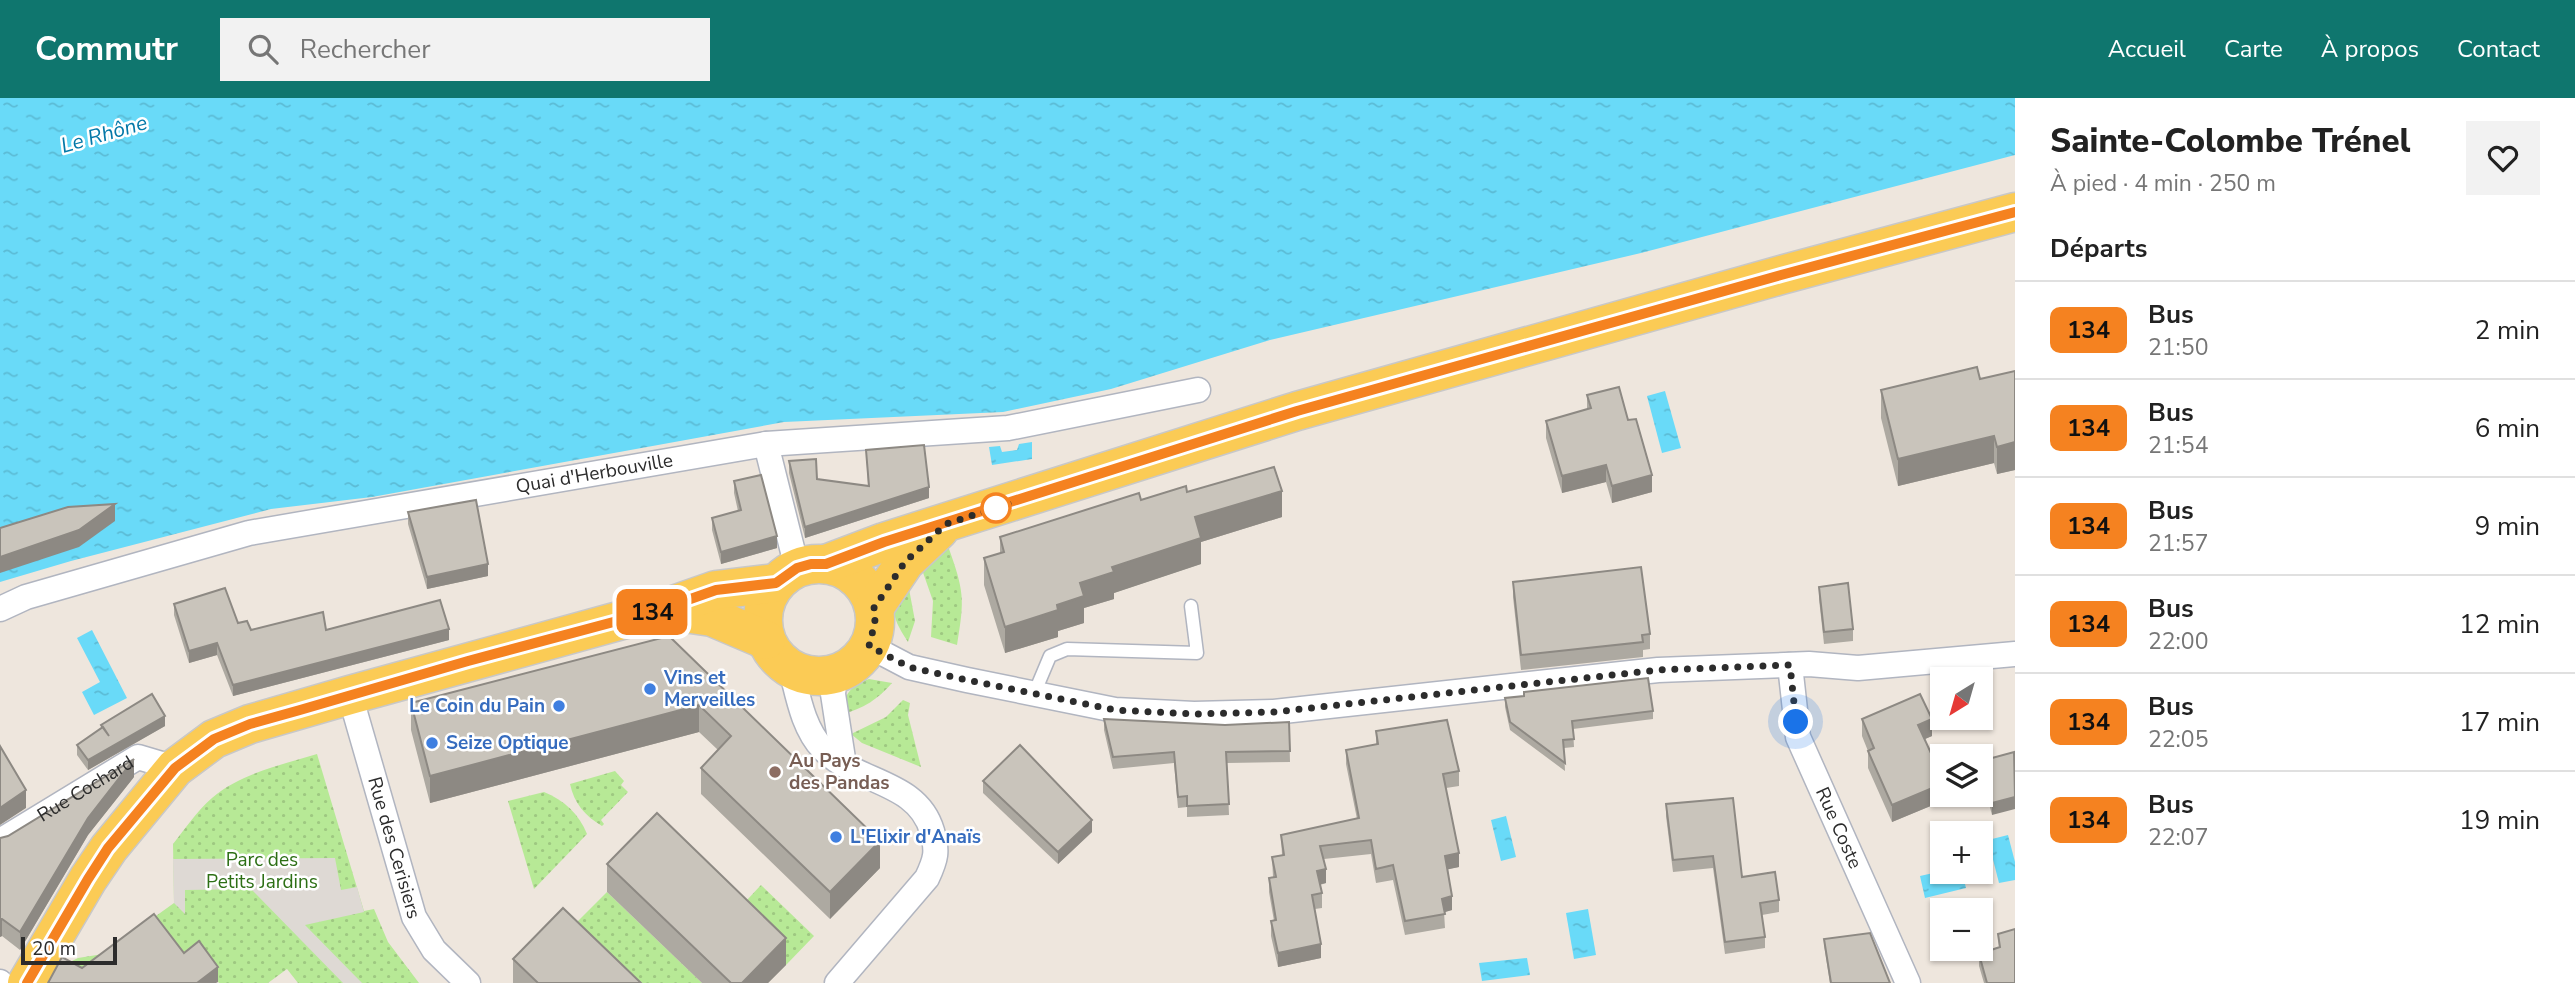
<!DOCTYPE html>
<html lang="fr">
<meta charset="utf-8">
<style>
body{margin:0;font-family:"Nunito Sans",sans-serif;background:#f2f2f2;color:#222;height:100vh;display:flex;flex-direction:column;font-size:26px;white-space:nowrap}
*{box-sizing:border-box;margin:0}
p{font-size:23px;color:#767676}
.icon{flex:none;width:38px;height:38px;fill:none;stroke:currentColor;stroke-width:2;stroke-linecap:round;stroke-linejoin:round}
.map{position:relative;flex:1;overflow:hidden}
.side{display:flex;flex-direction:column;background:#fff;width:560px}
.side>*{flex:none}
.badge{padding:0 14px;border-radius:10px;font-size:24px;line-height:46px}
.needle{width:46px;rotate:217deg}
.tools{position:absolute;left:1930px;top:569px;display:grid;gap:14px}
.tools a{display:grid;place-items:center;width:63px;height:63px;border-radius:0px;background:#fff;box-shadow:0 2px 5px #0004;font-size:35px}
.scale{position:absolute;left:21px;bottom:18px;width:96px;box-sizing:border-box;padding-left:7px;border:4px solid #2c2c2c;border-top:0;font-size:19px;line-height:24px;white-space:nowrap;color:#2c2c2c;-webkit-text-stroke:5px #fff;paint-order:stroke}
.you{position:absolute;width:35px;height:35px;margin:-18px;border:5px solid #fff;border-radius:50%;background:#1a73e8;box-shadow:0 0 0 10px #1a73e833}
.map>.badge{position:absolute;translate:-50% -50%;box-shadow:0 0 0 4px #fff}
h2{padding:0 35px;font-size:26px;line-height:63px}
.round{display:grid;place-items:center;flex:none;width:74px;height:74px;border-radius:0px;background:#f2f2f2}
.summary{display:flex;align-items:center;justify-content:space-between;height:119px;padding:0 35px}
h1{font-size:33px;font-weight:800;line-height:52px}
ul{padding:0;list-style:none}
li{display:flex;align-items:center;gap:21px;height:98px;padding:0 35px;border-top:2px solid #e0e0e0}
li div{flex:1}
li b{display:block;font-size:26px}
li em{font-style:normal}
li .badge{min-width:77px;font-weight:700;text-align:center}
header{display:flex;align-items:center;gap:42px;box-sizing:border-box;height:98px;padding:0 35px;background:#0f766e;color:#fff}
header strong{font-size:33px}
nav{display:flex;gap:38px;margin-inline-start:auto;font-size:24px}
.search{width:490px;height:63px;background:#f2f2f2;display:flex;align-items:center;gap:18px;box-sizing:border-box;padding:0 24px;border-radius:0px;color:#767676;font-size:26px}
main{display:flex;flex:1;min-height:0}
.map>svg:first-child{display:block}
.grass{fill:url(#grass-dots)}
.plaza{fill:#ded9d4}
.water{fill:url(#water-ripples)}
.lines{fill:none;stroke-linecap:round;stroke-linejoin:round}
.lane-casing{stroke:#b1b5c0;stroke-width:15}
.street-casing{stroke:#b1b5c0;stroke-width:27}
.primary-casing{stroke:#c8c8c8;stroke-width:41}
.lane{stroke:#fff;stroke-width:12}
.street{stroke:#fff;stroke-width:24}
.primary{stroke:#fbcb55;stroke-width:38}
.wall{fill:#ada9a1}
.shaded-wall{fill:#8d8983}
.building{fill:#c9c4bb;stroke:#8d8983;stroke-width:2}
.line-casing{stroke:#fff;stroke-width:16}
.line{stroke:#f58220;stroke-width:10}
.walk{stroke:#2c2c2c;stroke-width:7;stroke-dasharray:0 12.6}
.stop-dot{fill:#fff;stroke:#f58220;stroke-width:3.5}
.shop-dot{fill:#3f7fe0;stroke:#fff;stroke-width:2.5}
.education-dot{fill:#8d6e63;stroke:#fff;stroke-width:2.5}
.labels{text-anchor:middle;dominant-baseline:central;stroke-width:5;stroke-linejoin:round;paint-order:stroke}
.street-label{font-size:19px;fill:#2c2c2c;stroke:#fff}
.shop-label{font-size:19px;font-weight:bold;fill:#366cbe;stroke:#fff;text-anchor:start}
.education-label{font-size:19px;font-weight:bold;fill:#785e54;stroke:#fff;text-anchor:start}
.park-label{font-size:19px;fill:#2d6f15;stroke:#fff}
.water-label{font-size:21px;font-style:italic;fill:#0378a8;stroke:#fff}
</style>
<header>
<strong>Commutr</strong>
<div class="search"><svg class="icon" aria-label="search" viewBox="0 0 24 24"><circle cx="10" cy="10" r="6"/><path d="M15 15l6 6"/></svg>Rechercher</div>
<nav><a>Accueil</a><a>Carte</a><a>À propos</a><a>Contact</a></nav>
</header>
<main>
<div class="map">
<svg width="2015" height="885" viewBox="0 0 2015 885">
<defs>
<pattern id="grass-dots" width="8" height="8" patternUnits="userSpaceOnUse" patternTransform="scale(1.75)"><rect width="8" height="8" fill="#b7e996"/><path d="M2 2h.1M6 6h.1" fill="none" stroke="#9ec881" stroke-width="1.8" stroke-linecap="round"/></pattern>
<pattern id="water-ripples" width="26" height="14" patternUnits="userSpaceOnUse" patternTransform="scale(1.75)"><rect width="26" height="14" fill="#69daf8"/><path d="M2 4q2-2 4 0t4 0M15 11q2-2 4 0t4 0" fill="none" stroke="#5bbbd5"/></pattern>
</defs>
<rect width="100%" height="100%" fill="#eee6dd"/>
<!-- grass -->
<g class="grass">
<path d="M948,448C964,493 965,500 957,547L931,539L933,503L920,466Z"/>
<path d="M907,480L915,523L908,544C888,513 892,512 907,480Z"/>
<path d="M869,581L892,585C878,601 863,611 842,616C844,596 850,588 869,581Z"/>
<polygon points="903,602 910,605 908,617 921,669 862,645 851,636 886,619"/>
<path d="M317,656L364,813L374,811L388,844L419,885H298L287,871L268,885H219L199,858L177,861L82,885L68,865L78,860L103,856L174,805L173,746C185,731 197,713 212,700C241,675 281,667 317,656Z"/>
<path d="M615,673L624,683L621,687L628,694L601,722L604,726L602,728C585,718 574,705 570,686Z"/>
<path d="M544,694C564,702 579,716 587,736L534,791L508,703Z"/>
<polygon points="761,787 814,838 786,867 733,817"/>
<polygon points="607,794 702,885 612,885 563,838"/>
</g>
<!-- plaza -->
<polygon class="plaza" points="335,760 341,792 357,789 364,814 305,827 362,885 343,885 251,791 185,792 185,816 174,805 173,761"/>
<!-- water -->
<g class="water">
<polygon points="0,0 2015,0 2015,57 1641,155 1270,242 1111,291 1003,314 784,324 372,399 271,411 71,463 0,484"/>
<polygon points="1665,293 1681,350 1662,355 1647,298"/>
<polygon points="1032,344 1032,361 992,367 989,349 1000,348 1002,354 1017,352 1019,346"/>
<polygon points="92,532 127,600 94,617 82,594 100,584 77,540"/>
<polygon points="1506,718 1516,759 1501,763 1491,722"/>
<polygon points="2008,737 2015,764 2015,782 1999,785 1988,742"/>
<polygon points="1942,773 1962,774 1966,790 1925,800 1920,778"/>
<polygon points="1588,811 1596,857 1574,861 1566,815"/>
<polygon points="1527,860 1530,877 1482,883 1479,865"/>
</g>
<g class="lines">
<defs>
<polyline id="lane" points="1034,596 1050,558 1067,551 1197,555 1191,508"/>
<g id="street">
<polyline points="766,346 797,470"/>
<path id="s1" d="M0,511L26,499L249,435L766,346L1008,330L1198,292"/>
<polyline points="869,548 909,569 967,582 1115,612 1194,616 1274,614 1658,572 1809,566 1858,570 2015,556"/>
<path id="s2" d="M1790,567L1798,639L1908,885"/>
<path d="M791,571C798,598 803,630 823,651C857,686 917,682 932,733C938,753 936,761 927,780L837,885"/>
<polyline points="835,576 833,596 844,667"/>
<path id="s3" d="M350,597L414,819L434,852L468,885"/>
<path id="s4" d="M0,743L138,659L175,670"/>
<polyline points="0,884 1,885"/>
</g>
<g id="primary">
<circle cx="819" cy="522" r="56"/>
<polyline points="826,466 884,444 1297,313 1781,177 2015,114"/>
<polyline points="874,510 905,464 939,432"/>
<polyline points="664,512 712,519 766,542"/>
<polyline points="27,885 88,781 109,750 175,670 214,641 250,626 350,597 662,511 716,492 776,485"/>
</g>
</defs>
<!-- lane casing -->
<use href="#lane" class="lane-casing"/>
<!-- street casing -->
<use href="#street" class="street-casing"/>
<!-- primary casing -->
<use href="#primary" class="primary-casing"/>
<!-- lane -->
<use href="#lane" class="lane"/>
<!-- street -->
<use href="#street" class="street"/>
<!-- primary -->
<use href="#primary" class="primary"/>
</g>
<!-- wall -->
<g class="wall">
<polygon points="2015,273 2015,372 1997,376 1994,365 1898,388 1881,320 1881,292 1980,281"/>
<polygon points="1587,297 1628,322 1652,394 1612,405 1606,384 1562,395 1546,340 1546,323 1587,311"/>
<polygon points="866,352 929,400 805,440 789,375 789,363 817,381 868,388"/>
<polygon points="734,383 777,450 721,466 712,432 712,420 738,413 734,395"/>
<polygon points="1187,394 1282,419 1201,444 1201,466 1114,495 1114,501 1084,510 1084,525 1058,533 1058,539 1005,555 984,487 984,460 1000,455 1000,439 1141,402"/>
<polygon points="408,414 488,478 427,491 408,426"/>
<polygon points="1513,484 1650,536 1650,551 1643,552 1643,559 1521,572 1513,499"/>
<polygon points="1819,489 1853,531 1853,543 1824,546 1819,501"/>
<polygon points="174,506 238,525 251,532 326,532 449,542 233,598 217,557 189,565 174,517"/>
<polygon points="669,538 880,770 830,821 701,696 701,670 718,652 699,634 430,705 411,632 411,605"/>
<polygon points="1505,600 1653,613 1653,621 1573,631 1574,649 1564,650 1565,673 1510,632 1505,609"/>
<polygon points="1104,621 1225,627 1289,624 1290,664 1227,665 1229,717 1187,719 1187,709 1178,710 1174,665 1113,671 1104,632"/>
<polygon points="1862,621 1932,638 1925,641 1945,696 1945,702 1892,724 1868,670 1868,653 1862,638"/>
<polygon points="101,627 165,628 88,672 77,657 77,647 101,630"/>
<polygon points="1376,633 1459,673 1459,688 1446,690 1459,769 1448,771 1452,812 1444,814 1445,830 1405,837 1393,782 1376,785 1371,756 1324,761 1326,785 1320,787 1322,795 1322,810 1315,811 1321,860 1278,869 1271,838 1271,823 1274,823 1269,794 1269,780 1273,779 1272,759 1282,757 1281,737 1357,721 1346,666 1346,652 1376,647"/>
<polygon points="2015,656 1992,717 1981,675 1981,663"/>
<polygon points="134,679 88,737 20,852 2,838 0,839 0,740 8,738"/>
<polygon points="983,683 1092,734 1058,766 983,695"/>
<polygon points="1666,706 1742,779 1779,802 1779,814 1762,817 1765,839 1765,850 1725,856 1713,770 1673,774 1666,718"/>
<polygon points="607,766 786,867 768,885 702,885 607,794"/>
<polygon points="1998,836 2015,885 1984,885 1979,868 1979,856 1999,850"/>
<polygon points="1824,841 1890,885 1830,885 1824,847"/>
<polygon points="513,861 641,885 513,885"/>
</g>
<!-- shaded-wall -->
<g class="shaded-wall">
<polygon points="1994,338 1994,365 1898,388 1898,361"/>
<polygon points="2015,344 2015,372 1997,376 1997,349"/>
<polygon points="1606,367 1606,384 1562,395 1562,378"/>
<polygon points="1652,377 1652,394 1612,405 1612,388"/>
<polygon points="929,389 929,400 805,440 805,429"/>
<polygon points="1282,393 1282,419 1201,444 1201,466 1114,495 1114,501 1084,510 1084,525 1058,533 1058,539 1005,555 1005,529 1057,507 1080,485 1112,469 1195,419"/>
<polygon points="115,406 115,423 79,449 0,475 0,459"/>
<polygon points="777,438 777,450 721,466 721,454"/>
<polygon points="488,466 488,478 427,491 427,479"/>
<polygon points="449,531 449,542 233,598 233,587"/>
<polygon points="217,545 217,557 189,565 189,553"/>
<polygon points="699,607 699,634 430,705 430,678"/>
<polygon points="165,618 165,628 88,672 88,662"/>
<polygon points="1932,621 1932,638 1918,644 1918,627"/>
<polygon points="134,661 134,679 88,737 20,852 20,834 88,720"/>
<polygon points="1942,686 1942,696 1945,696 1945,702 1892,724 1892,707"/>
<polygon points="26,692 26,710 0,727 0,710"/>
<polygon points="2015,699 2015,711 1992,717 1992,705"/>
<polygon points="1092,722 1092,734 1058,766 1058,754"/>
<polygon points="880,743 880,770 830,821 830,794"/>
<polygon points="1459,755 1459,769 1445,772 1445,758"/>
<polygon points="1326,771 1326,785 1317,787 1317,773"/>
<polygon points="1452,798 1452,812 1442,815 1442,801"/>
<polygon points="0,821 2,821 2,838 0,839"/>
<polygon points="786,840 786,867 768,885 742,885"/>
<polygon points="1321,846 1321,860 1278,869 1278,855"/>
<polygon points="218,869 218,884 216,885 197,885"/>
</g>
<!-- building -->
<g class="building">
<polygon points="1977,269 1980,281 2015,273 2015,344 1997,349 1994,338 1898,361 1881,292"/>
<polygon points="1619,289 1628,322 1636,321 1652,377 1612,388 1606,367 1562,378 1546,323 1591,310 1587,297"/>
<polygon points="924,347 929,389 805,429 789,363 816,361 817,381 869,388 866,352"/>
<polygon points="1274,369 1282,393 1195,419 1201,440 1112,469 1114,474 1080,485 1084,498 1057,507 1058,512 1005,529 984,460 1004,454 1000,439 1139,395 1141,402 1186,388 1187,394"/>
<polygon points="761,377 777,438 721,454 712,420 741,412 734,383"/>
<polygon points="476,402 488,466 427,479 408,414"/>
<polygon points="115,406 79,432 0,459 0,430 68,409"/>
<polygon points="1641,469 1650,536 1642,537 1643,544 1521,557 1513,484"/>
<polygon points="1848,485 1853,531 1824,534 1819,489"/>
<polygon points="225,490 238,525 247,523 251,532 323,514 326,532 440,502 449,531 233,587 217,545 189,553 174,506"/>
<polygon points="669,538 880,743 830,794 701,670 731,638 699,607 430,678 411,605"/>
<polygon points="1648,580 1653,613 1572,623 1574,641 1563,642 1565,665 1510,624 1505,600 1524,598 1524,594"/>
<polygon points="152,596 165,618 88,662 77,647 103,629 109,638 101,627"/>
<polygon points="1920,596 1932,621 1918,627 1942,679 1942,686 1892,707 1868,653 1874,650 1862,621"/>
<polygon points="1104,621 1225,627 1289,624 1290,653 1226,654 1229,706 1187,708 1187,698 1178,699 1174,654 1113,659"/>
<polygon points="1447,622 1459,673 1443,676 1459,755 1445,758 1452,798 1442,801 1445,816 1405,823 1393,767 1376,771 1371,742 1320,748 1326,771 1317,773 1322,795 1312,797 1321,846 1278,855 1271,823 1276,822 1269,780 1276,779 1272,759 1284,757 1281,737 1359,720 1346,652 1378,646 1376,633"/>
<polygon points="1020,647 1092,722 1058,754 983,683"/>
<polygon points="0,648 26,692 0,710"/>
<polygon points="2014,654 2015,699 1992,705 1981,663"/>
<polygon points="134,661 88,720 20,834 2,821 0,821 0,740 8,738"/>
<polygon points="1733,700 1742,779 1775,774 1779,802 1760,805 1765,839 1725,844 1713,758 1673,762 1666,706"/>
<polygon points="657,715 786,840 742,885 731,885 607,766"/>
<polygon points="563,810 641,885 538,885 513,861"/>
<polygon points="154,816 184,855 199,843 218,869 197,885 48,885 62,859 82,870"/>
<polygon points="2015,831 2015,885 1987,885 1979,856 2000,849 1998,836"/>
<polygon points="1870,835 1890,885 1831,885 1824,841"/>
</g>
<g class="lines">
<defs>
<polyline id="line" points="27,885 88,781 108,750 175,670 214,641 250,626 300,612 468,563 662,511 716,492 776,485 797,470 811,466 826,466 884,444 1297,313 1781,177 2015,114"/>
</defs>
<!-- line casing -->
<use href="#line" class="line-casing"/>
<!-- line -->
<use href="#line" class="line"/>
<!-- walk -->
<polyline class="walk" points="996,410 1008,406 946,426 905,464 874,510 875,524 869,548 909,569 967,582 1115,612 1194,616 1274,614 1658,572 1790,567 1796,624"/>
</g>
<!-- markers -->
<circle class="stop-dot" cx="996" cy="410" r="14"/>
<g class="shop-dot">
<circle cx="650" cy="591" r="7"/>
<circle cx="559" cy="608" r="7"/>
<circle cx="432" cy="645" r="7"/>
<circle cx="836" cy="739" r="7"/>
</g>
<circle class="education-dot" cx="775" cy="674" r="7"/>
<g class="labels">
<!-- street labels -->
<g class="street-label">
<text stroke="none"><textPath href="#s1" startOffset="611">Quai d'Herbouville</textPath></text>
<text stroke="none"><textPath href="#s4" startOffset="100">Rue Cochard</textPath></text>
<text stroke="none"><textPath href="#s2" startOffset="172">Rue Coste</textPath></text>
<text stroke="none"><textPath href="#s3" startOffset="159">Rue des Cerisiers</textPath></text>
</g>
<!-- shop labels -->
<g class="shop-label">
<text x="664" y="580">Vins et<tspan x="664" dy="22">Merveilles</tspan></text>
<text x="545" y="608" text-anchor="end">Le Coin du Pain</text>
<text x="446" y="645">Seize Optique</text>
<text x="850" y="739">L'Elixir d'Anaïs</text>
</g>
<!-- education labels -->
<g class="education-label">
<text x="789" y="663">Au Pays<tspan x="789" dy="22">des Pandas</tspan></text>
</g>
<!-- park labels -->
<g class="park-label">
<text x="262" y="762">Parc des<tspan x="262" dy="22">Petits Jardins</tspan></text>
</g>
<!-- water labels -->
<g class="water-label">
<text transform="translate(104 36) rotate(-16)">Le Rhône</text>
</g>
</g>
</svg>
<div class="tools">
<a><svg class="needle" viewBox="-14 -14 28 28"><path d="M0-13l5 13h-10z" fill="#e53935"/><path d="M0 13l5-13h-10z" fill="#767676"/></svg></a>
<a><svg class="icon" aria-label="layers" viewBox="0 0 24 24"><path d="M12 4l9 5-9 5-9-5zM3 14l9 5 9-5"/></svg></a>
<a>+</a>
<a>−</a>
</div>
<div class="scale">20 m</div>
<div class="you" style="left:1796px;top:624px"></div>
<b class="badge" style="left:652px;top:514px;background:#f58220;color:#111">134</b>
</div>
<section class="side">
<div class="summary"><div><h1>Sainte-Colombe Trénel</h1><p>À pied · 4 min · 250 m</p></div><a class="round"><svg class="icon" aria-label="heart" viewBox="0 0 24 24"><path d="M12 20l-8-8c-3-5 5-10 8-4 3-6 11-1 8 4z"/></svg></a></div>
<h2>Départs</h2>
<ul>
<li><span class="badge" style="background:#f58220;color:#111">134</span><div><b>Bus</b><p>21:50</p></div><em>2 min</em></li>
<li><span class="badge" style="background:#f58220;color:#111">134</span><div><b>Bus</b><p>21:54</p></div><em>6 min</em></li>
<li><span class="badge" style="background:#f58220;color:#111">134</span><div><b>Bus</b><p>21:57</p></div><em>9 min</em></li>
<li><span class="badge" style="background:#f58220;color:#111">134</span><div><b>Bus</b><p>22:00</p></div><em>12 min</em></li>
<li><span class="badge" style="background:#f58220;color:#111">134</span><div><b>Bus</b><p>22:05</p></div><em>17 min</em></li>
<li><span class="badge" style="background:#f58220;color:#111">134</span><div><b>Bus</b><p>22:07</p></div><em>19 min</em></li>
</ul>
</section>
</main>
